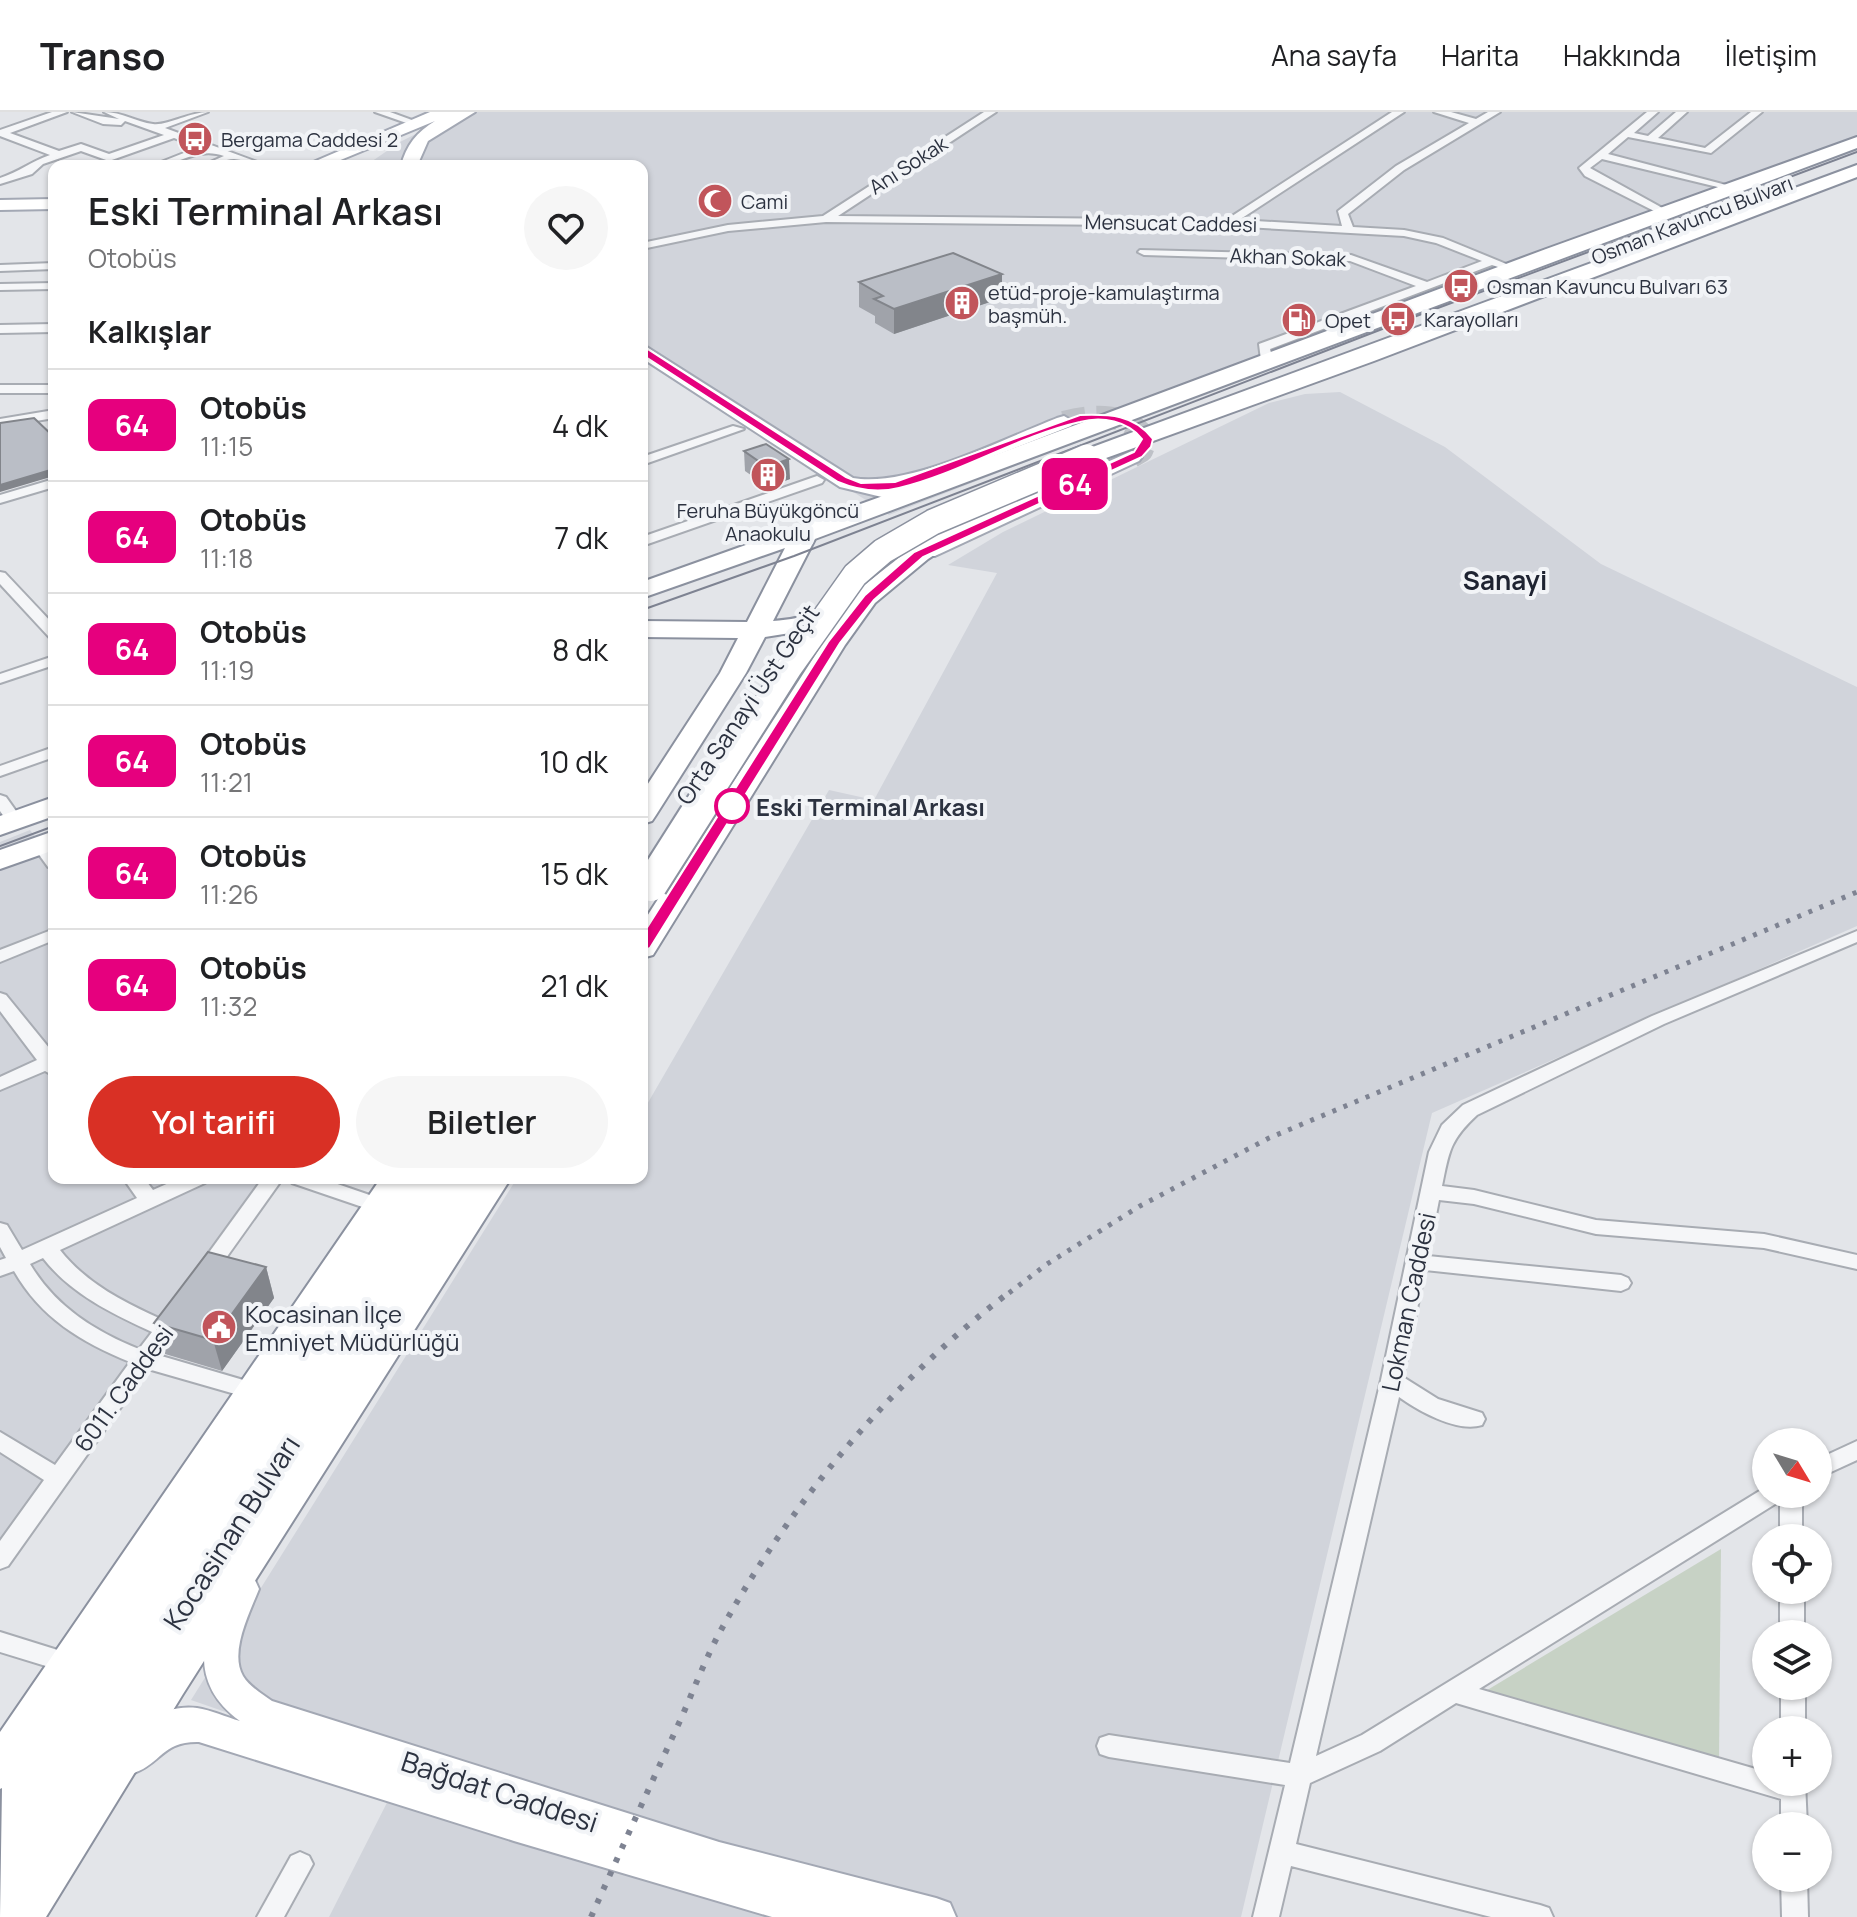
<!DOCTYPE html>
<html lang="tr">
<meta charset="utf-8">
<style>
body{margin:0;font-family:Manrope,sans-serif;background:#f6f6f6;color:#202124;height:100vh;display:flex;flex-direction:column;font-size:30px;white-space:nowrap}
*{box-sizing:border-box;margin:0}
p{font-size:26px;color:#757577}
.icon{flex:none;width:44px;height:44px;fill:none;stroke:currentColor;stroke-width:2;stroke-linecap:round;stroke-linejoin:round}
.map{position:relative;flex:1;overflow:hidden}
.sheet{position:absolute;left:48px;top:48px;width:600px;height:1024px;display:flex;flex-direction:column;background:#fff;border-radius:16px;box-shadow:0 2px 6px #0004}
.sheet>*{flex:none}
.badge{padding:0 16px;border-radius:12px;font-size:28px;line-height:52px}
.needle{width:52px;rotate:128deg}
.buttons{position:absolute;left:1752px;top:1316px;display:grid;gap:16px}
.buttons a{display:grid;place-items:center;width:80px;height:80px;border-radius:50%;background:#fff;box-shadow:0 2px 6px #0004;font-size:40px}
.map>.badge{position:absolute;translate:-50% -50%;box-shadow:0 0 0 4px #fff}
h2{padding:0 40px;font-size:30px;line-height:72px}
.round{display:grid;place-items:center;flex:none;width:84px;height:84px;border-radius:42px;background:#f6f6f6}
.overview{display:flex;align-items:center;justify-content:space-between;height:136px;padding:0 40px}
h1{font-size:38px;font-weight:600;line-height:60px}
.button{display:flex;gap:16px;margin-top:auto;padding:16px 40px}
.button a{flex:1;height:92px;border-radius:48px;background:#d93025;color:#fff;font-size:32px;font-weight:600;line-height:92px;text-align:center}
.button a+a{background:#f6f6f6;color:#202124}
ul{padding:0;list-style:none}
li{display:flex;align-items:center;gap:24px;height:112px;padding:0 40px;border-top:2px solid #e0e0e0}
li div{flex:1}
li b{display:block;font-size:30px}
li em{font-style:normal}
li .badge{min-width:88px;font-weight:700;text-align:center}
header{display:flex;align-items:center;gap:48px;box-sizing:border-box;height:112px;padding:0 40px;background:#fff;border-bottom:2px solid #e0e0e0}
header strong{font-size:38px}
nav{display:flex;gap:44px;margin-inline-start:auto;font-size:28px}
.map>svg:first-child{display:block}
.built{fill:#d1d4db}
.green{fill:#c7d2c5}
.lines{fill:none;stroke-linecap:round;stroke-linejoin:round}
.primary-tunnel{stroke:#bec1c7;stroke-width:22;stroke-dasharray:22 11;stroke-linecap:butt}
.street-casing{stroke:#a8acb3;stroke-width:4}
.primary-casing{stroke:#a3a8b4;stroke-width:4}
.highway-casing{stroke:#8b919f;stroke-width:4}
.street{fill:#f5f6f8;fill-rule:evenodd}
.primary{fill:#fff;fill-rule:evenodd}
.highway{fill:#fff;fill-rule:evenodd}
.tram{stroke:#7e8392;stroke-width:2}
.rail-far1{stroke:#7e8392;stroke-width:5;stroke-dasharray:4 8;stroke-linecap:butt}
.rail{stroke:#7e8392;stroke-width:6;stroke-dasharray:5 10;stroke-linecap:butt}
.highway-bridge-far1-casing{stroke:#8b919f;stroke-width:28;stroke-linecap:butt}
.highway-bridge-casing{stroke:#8b919f;stroke-width:36;stroke-linecap:butt}
.highway-bridge-far1{stroke:#fff;stroke-width:25}
.highway-bridge{stroke:#fff;stroke-width:32}
.wall{fill:#a0a3aa}
.shaded-wall{fill:#82858b}
.building{fill:#babec6;stroke:#82858b;stroke-width:2}
.line{fill:#e6007e;stroke:#fff;stroke-width:2}
.stop-dot{fill:#fff;stroke:#e6007e;stroke-width:4}
.labels{text-anchor:middle;dominant-baseline:central;stroke-width:8;stroke-linejoin:round;paint-order:stroke}
.far-poi-label{font-size:20px;fill:#2c3240;stroke:#f2f4f7;text-anchor:start}
.far-street-label{font-size:20px;fill:#2c3240;stroke:#f2f4f7}
.street-label{font-size:24px;fill:#2c3240;stroke:#f2f4f7}
.stop-label{font-size:24px;font-weight:bold;fill:#2c3240;stroke:#f2f4f7;text-anchor:start}
.poi-label{font-size:24px;fill:#2c3240;stroke:#f2f4f7;text-anchor:start}
.far-district-label{font-size:26px;font-weight:bold;fill:#1e2331;stroke:#f2f4f7}
.near-street-label{font-size:28px;fill:#2c3240;stroke:#f2f4f7}
</style>
<header>
<strong>Transo</strong>
<nav><a>Ana sayfa</a><a>Harita</a><a>Hakkında</a><a>İletişim</a></nav>
</header>
<div class="map">
<svg width="1857" height="1805" viewBox="0 0 1857 1805">
<rect width="100%" height="100%" fill="#e3e5e9"/>
<!-- built -->
<g class="built">
<polygon points="459,0 1857,0 1857,39 1673,104 1206,280 889,403 642,244 642,54 365,54 400,30"/>
<polygon points="1340,280 1445,335 1601,452 1857,575 1857,814 1432,1001 1241,1805 329,1805 402,1661 191,1588 517,1066 642,1066 642,1001 829,678 874,688 997,461 948,453 1003,420 1269,291 1305,282"/>
<polygon points="30,718 54,750 54,1066 275,1066 0,1447 0,730"/>
</g>
<!-- green -->
<polygon class="green" points="1721,1437 1719,1647 1474,1586"/>
<g class="lines">
<!-- primary-tunnel -->
<path class="primary-tunnel" d="M1064,310C1094,302 1127,300 1147,327L1142,339L1132,345"/>
<defs>
<g id="street">
<path d="M52,0H67L10,21L59,39L81,32L109,42L164,23L125,9L121,13L103,12L72,0L119,7L104,0C122,0 136,10 153,12C167,14 190,0 208,0L165,16L268,54C256,54 246,48 234,47C225,47 213,54 201,54L224,44C197,34 179,54 151,54L199,35L174,26L109,49L81,39L43,52L32,62L0,72V66C19,60 32,49 50,43L0,24V18Z"/>
<polygon points="375,0 390,0 420,11 415,14"/>
<polygon points="984,0 996,0 838,104 1226,108 1392,0 1404,0 1239,108 1342,114 1338,99 1396,54 1469,11 1434,0 1451,0 1476,7 1488,0 1500,0 1404,58 1348,102 1353,115 1404,118 1443,126 1516,156 1510,159 1492,153 1270,237 1273,248 1267,252 1261,248 1259,232 1416,174 1350,149 1144,143 1138,140 1140,138 1351,143 1427,170 1482,149 1436,131 1404,124 1228,114 826,110 728,119 642,137 642,131 728,113 823,104"/>
<polygon points="1647,0 1658,0 1634,21 1648,24 1676,0 1687,0 1658,26 1705,36 1751,0 1762,0 1711,41 1628,25 1608,42 1730,74 1730,78 1602,47 1590,56 1666,98 1666,102 1662,103 1585,64 1579,56"/>
<polygon points="54,151 54,157 0,159 0,153"/>
<polygon points="54,171 54,177 0,178 0,172"/>
<polygon points="54,212 54,220 0,221 0,213"/>
<rect x="0" y="273" width="54" height="8"/>
<polygon points="54,298 54,306 0,315 0,307"/>
<polygon points="733,314 744,317 642,353 642,345"/>
<polygon points="817,364 824,368 822,371 642,434 642,425"/>
<polygon points="54,367 54,375 0,391 0,383"/>
<polygon points="0,460 5,461 54,513 54,526 49,525 0,472"/>
<polygon points="54,544 54,553 0,571 0,562"/>
<polygon points="54,635 54,645 0,664 0,654"/>
<polygon points="0,683 6,685 21,706 23,709 21,712 9,712 0,699"/>
<path d="M40,728C54,732 54,744 54,756L48,755L32,733Z"/>
<polygon points="54,817 54,828 0,850 0,838"/>
<path d="M1857,819V830L1664,912L1477,1003C1450,1028 1449,1039 1442,1074L1474,1078L1596,1108L1764,1122L1857,1143V1157L1764,1136L1596,1122L1474,1092L1439,1088L1428,1144L1621,1163L1628,1166L1631,1171L1628,1176L1621,1179L1425,1158L1403,1265L1438,1287L1482,1301L1485,1307L1482,1313C1457,1321 1419,1299 1399,1285L1316,1644L1362,1623L1766,1375V1382H1802V1426H1780V1389L1479,1577L1766,1660V1670H1805L1807,1714H1781V1687L1456,1591L1380,1639L1310,1671L1296,1732L1540,1793L1549,1796L1553,1805H1491L1291,1754L1279,1805H1253L1285,1673L1109,1645L1100,1642L1097,1634L1100,1626L1109,1623L1290,1651L1381,1268L1429,1040L1442,1013L1463,993L1652,904Z"/>
<polygon points="0,881 6,883 54,942 54,964 45,959 0,978 0,965 37,948 0,899"/>
<path d="M123,1066H144L153,1078L180,1066H208L205,1071L60,1138C86,1171 123,1190 161,1207C167,1199 171,1198 180,1200L183,1206L158,1243L264,1274L267,1280L264,1286L256,1288L148,1257L8,1454L0,1457V1429L44,1368L0,1340V1320L55,1353L130,1250C81,1230 41,1206 14,1159L0,1164V1148L6,1146L0,1135V1111L7,1113L22,1138L137,1086ZM43,1146C71,1182 111,1201 152,1220L139,1237C94,1219 55,1194 30,1152Z"/>
<polygon points="263,1066 283,1066 211,1167 197,1167 194,1162 197,1157"/>
<polygon points="289,1066 320,1066 387,1089 390,1094 387,1099 380,1101 292,1071"/>
<polygon points="1857,1329 1857,1348 1818,1366 1818,1347"/>
<rect x="1780" y="1478" width="24" height="44"/>
<polygon points="0,1520 80,1545 84,1552 80,1559 72,1562 0,1540"/>
<rect x="1781" y="1574" width="24" height="44"/>
<polygon points="300,1740 309,1744 313,1752 284,1805 257,1805 291,1744"/>
<polygon points="1781,1766 1807,1766 1808,1805 1782,1805"/>
</g>
<g id="primary">
<path d="M430,0H475L428,29L417,54H401C406,33 417,20 435,9L326,54H304Z"/>
<polygon points="54,87 54,97 0,98 0,88"/>
<path d="M642,232L853,366C908,376 1003,327 1057,306L1064,304L1074,310L1071,314L886,386L840,375L642,246Z"/>
<polygon points="1132,339 1139,341 1142,345 1139,349 935,444 919,444 916,439 919,434"/>
<path d="M241,1462L254,1466L259,1477C250,1500 229,1540 243,1564C249,1574 262,1582 272,1589L719,1730L936,1786L950,1791L956,1805H772L514,1729L199,1630C162,1629 162,1651 134,1661L120,1656L115,1644C129,1614 163,1592 197,1596C211,1598 226,1605 240,1609C185,1569 203,1518 228,1466Z"/>
</g>
<g id="highway">
<path d="M1857,25V36L815,427L773,509C842,505 868,465 921,430C951,409 984,393 1018,377H1034L1038,382L1034,387L966,422L928,447L875,491L845,533L653,843L642,846V812L834,514L765,525L746,561L656,703L652,709L642,712V681L720,561L738,526L642,525V509L747,510L785,436L642,486V470L939,364L1546,137Z"/>
<polygon points="1857,53 1857,65 1374,249 1095,350 1079,350 1075,345 1079,340"/>
<polygon points="54,685 54,704 0,723 0,704"/>
<polygon points="54,719 54,738 0,757 0,738"/>
<polygon points="381,1066 511,1066 183,1582 46,1805 0,1805 2,1676 0,1677 0,1620"/>
</g>
</defs>
<!-- street casing -->
<use href="#street" class="street-casing"/>
<!-- primary casing -->
<use href="#primary" class="primary-casing"/>
<!-- highway casing -->
<use href="#highway" class="highway-casing"/>
<!-- street -->
<use href="#street" class="street"/>
<!-- primary -->
<use href="#primary" class="primary"/>
<!-- highway -->
<use href="#highway" class="highway"/>
<!-- tram -->
<g class="tram">
<polyline points="642,498 794,444 1403,209 1857,40"/>
<polyline points="0,734 54,714"/>
</g>
<!-- rail-far1 -->
<polyline class="rail-far1" points="1009,1181 1047,1152 1140,1094 1269,1026 1857,780"/>
<!-- rail -->
<path class="rail" d="M591,1805C620,1740 649,1676 679,1611C693,1580 705,1547 721,1518C793,1387 893,1268 1011,1179"/>
<defs>
<polyline id="highway-bridge-far1" points="704,690 789,556 855,463 883,439 933,410 1087,345"/>
<polyline id="highway-bridge" points="651,773 705,688"/>
</defs>
<!-- highway-bridge-far1 casing -->
<use href="#highway-bridge-far1" class="highway-bridge-far1-casing"/>
<!-- highway-bridge casing -->
<use href="#highway-bridge" class="highway-bridge-casing"/>
<!-- highway-bridge-far1 -->
<use href="#highway-bridge-far1" class="highway-bridge-far1"/>
<!-- highway-bridge -->
<use href="#highway-bridge" class="highway-bridge"/>
</g>
<!-- wall -->
<g class="wall">
<polygon points="1002,162 1002,186 894,222 875,211 875,204 859,195 859,170"/>
<polygon points="744,339 790,367 768,375 745,359"/>
<polygon points="266,1155 274,1186 222,1259 165,1242 154,1211"/>
</g>
<!-- shaded-wall -->
<g class="shaded-wall">
<polygon points="1002,162 1002,186 894,222 894,197"/>
<polygon points="789,347 790,367 768,375 767,355"/>
<polygon points="54,357 54,364 0,380 0,373"/>
<polygon points="266,1155 274,1186 222,1259 213,1228"/>
</g>
<!-- building -->
<g class="building">
<polygon points="953,141 1002,162 894,197 874,187 883,184 859,170"/>
<polygon points="34,306 54,325 54,357 0,373 0,311"/>
<polygon points="766,332 789,347 767,355 744,339"/>
<polygon points="208,1140 266,1155 213,1228 154,1211"/>
</g>
<!-- line -->
<path class="line" d="M638,236H646L846,365L861,371L895,370L1080,303C1109,302 1134,302 1153,327L1151,335L1142,345L923,445L874,488L840,531L650,836L642,840L634,836L828,530L865,483L914,440L1134,340L1142,327C1128,309 1102,304 1080,310C1018,324 961,361 899,376C879,381 857,378 838,370L638,240Z"/>
<!-- icons -->
<defs>
<symbol id="bus-disc" viewBox="-11 -11 22 22"><circle r="9.5" fill="#c1555b" stroke="#f2f4f7"/><path d="M-5-6H5V4H4V6H2V4H-2V6H-4V4H-5ZM-3.5-4V0h7V-4ZM-3.5 1.2v1.5H-2V1.2ZM2 1.2v1.5H3.5V1.2Z" fill="#fff"/></symbol>
<symbol id="mosque-disc" viewBox="-11 -11 22 22"><circle r="9.5" fill="#c1555b" stroke="#f2f4f7"/><path d="M3.5-4.9A6 6 0 1 0 3.5 4.9A5 5 0 1 1 3.5-4.9Z" fill="#fff"/></symbol>
<symbol id="building-disc" viewBox="-11 -11 22 22"><circle r="9.5" fill="#c1555b" stroke="#f2f4f7"/><path d="M-4-6H4V6H1V3H-1V6H-4ZM-2.5-4.3h1.7v1.8h-1.7ZM.8-4.3h1.7v1.8H.8ZM-2.5-1h1.7V.8h-1.7ZM.8-1h1.7V.8H.8Z" fill="#fff"/></symbol>
<symbol id="fuel-disc" viewBox="-11 -11 22 22"><circle r="9.5" fill="#c1555b" stroke="#f2f4f7"/><path d="M-5.5-6h7V0h2V4h1.3V-2.5L3-4.5l.8-.8L6-3V5H2.5V1h-1V6h-7ZM-4.2-4.7v3.2H.2V-4.7Z" fill="#fff"/></symbol>
<symbol id="civic-disc" viewBox="-11 -11 22 22"><circle r="9.5" fill="#c1555b" stroke="#f2f4f7"/><path d="M-.6-6.5H3V-4.5H.6V-3L4-1V1h2V6H-6V1h2V-1L-.6-3ZM-1.2 2.5V6h2.4V2.5Z" fill="#fff"/></symbol>
</defs>
<g fill-rule="evenodd">
<use href="#bus-disc" x="175" y="7" width="40" height="40"/>
<use href="#mosque-disc" x="695" y="69" width="40" height="40"/>
<use href="#bus-disc" x="1441" y="154" width="40" height="40"/>
<use href="#building-disc" x="942" y="171" width="40" height="40"/>
<use href="#bus-disc" x="1378" y="187" width="40" height="40"/>
<use href="#fuel-disc" x="1279" y="188" width="40" height="40"/>
<use href="#building-disc" x="748" y="343" width="40" height="40"/>
<use href="#civic-disc" x="199" y="1195" width="40" height="40"/>
</g>
<!-- markers -->
<circle class="stop-dot" cx="732" cy="694" r="16"/>
<g class="labels">
<!-- far-poi labels -->
<g class="far-poi-label">
<text x="221" y="27">Bergama Caddesi 2</text>
<text x="741" y="89">Cami</text>
<text x="1487" y="174">Osman Kavuncu Bulvarı 63</text>
<text x="988" y="180">etüd-proje-kamulaştırma<tspan x="988" dy="23">başmüh.</tspan></text>
<text x="1424" y="207">Karayolları</text>
<text x="1325" y="208">Opet</text>
<text x="768" y="398" text-anchor="middle">Feruha Büyükgöncü<tspan x="768" dy="23">Anaokulu</tspan></text>
</g>
<!-- far-street labels -->
<g class="far-street-label">
<text transform="translate(908 53) rotate(-33)">Anı Sokak</text>
<text transform="translate(1692 108) rotate(-21)">Osman Kavuncu Bulvarı</text>
<text transform="translate(1171 111) rotate(1)">Mensucat Caddesi</text>
<text transform="translate(1288 145) rotate(2)">Akhan Sokak</text>
</g>
<!-- street labels -->
<g class="street-label">
<text transform="translate(747 592) rotate(-56)">Orta Sanayi Üst Geçit</text>
<text transform="translate(1408 1190) rotate(-78)">Lokman Caddesi</text>
<text transform="translate(123 1276) rotate(-54)">6011. Caddesi</text>
</g>
<!-- stop labels -->
<g class="stop-label">
<text x="756" y="694">Eski Terminal Arkası</text>
</g>
<!-- poi labels -->
<g class="poi-label">
<text x="245" y="1201">Kocasinan İlçe<tspan x="245" dy="28">Emniyet Müdürlüğü</tspan></text>
</g>
<!-- far-district labels -->
<g class="far-district-label">
<text x="1505" y="468">Sanayi</text>
</g>
<!-- near-street labels -->
<g class="near-street-label">
<text transform="translate(231 1420) rotate(-57)">Kocasinan Bulvarı</text>
<text transform="translate(500 1679) rotate(18)">Bağdat Caddesi</text>
</g>
</g>
</svg>
<div class="buttons">
<a><svg class="needle" viewBox="-14 -14 28 28"><path d="M0-13l5 13h-10z" fill="#e53935"/><path d="M0 13l5-13h-10z" fill="#757577"/></svg></a>
<a><svg class="icon" aria-label="locate" viewBox="0 0 24 24"><circle cx="12" cy="12" r="6"/><path d="M12 2v4M12 18v4M2 12h4M18 12h4"/></svg></a>
<a><svg class="icon" aria-label="layers" viewBox="0 0 24 24"><path d="M12 4l9 5-9 5-9-5zM3 14l9 5 9-5"/></svg></a>
<a>+</a>
<a>−</a>
</div>
<b class="badge" style="left:1075px;top:372px;background:#e6007e;color:#fff">64</b>
<section class="sheet">
<div class="overview"><div><h1>Eski Terminal Arkası</h1><p>Otobüs</p></div><a class="round"><svg class="icon" aria-label="heart" viewBox="0 0 24 24"><path d="M12 20l-8-8c-3-5 5-10 8-4 3-6 11-1 8 4z"/></svg></a></div>
<h2>Kalkışlar</h2>
<ul>
<li><span class="badge" style="background:#e6007e;color:#fff">64</span><div><b>Otobüs</b><p>11:15</p></div><em>4 dk</em></li>
<li><span class="badge" style="background:#e6007e;color:#fff">64</span><div><b>Otobüs</b><p>11:18</p></div><em>7 dk</em></li>
<li><span class="badge" style="background:#e6007e;color:#fff">64</span><div><b>Otobüs</b><p>11:19</p></div><em>8 dk</em></li>
<li><span class="badge" style="background:#e6007e;color:#fff">64</span><div><b>Otobüs</b><p>11:21</p></div><em>10 dk</em></li>
<li><span class="badge" style="background:#e6007e;color:#fff">64</span><div><b>Otobüs</b><p>11:26</p></div><em>15 dk</em></li>
<li><span class="badge" style="background:#e6007e;color:#fff">64</span><div><b>Otobüs</b><p>11:32</p></div><em>21 dk</em></li>
</ul>
<div class="button"><a>Yol tarifi</a><a>Biletler</a></div>
</section>
</div>
